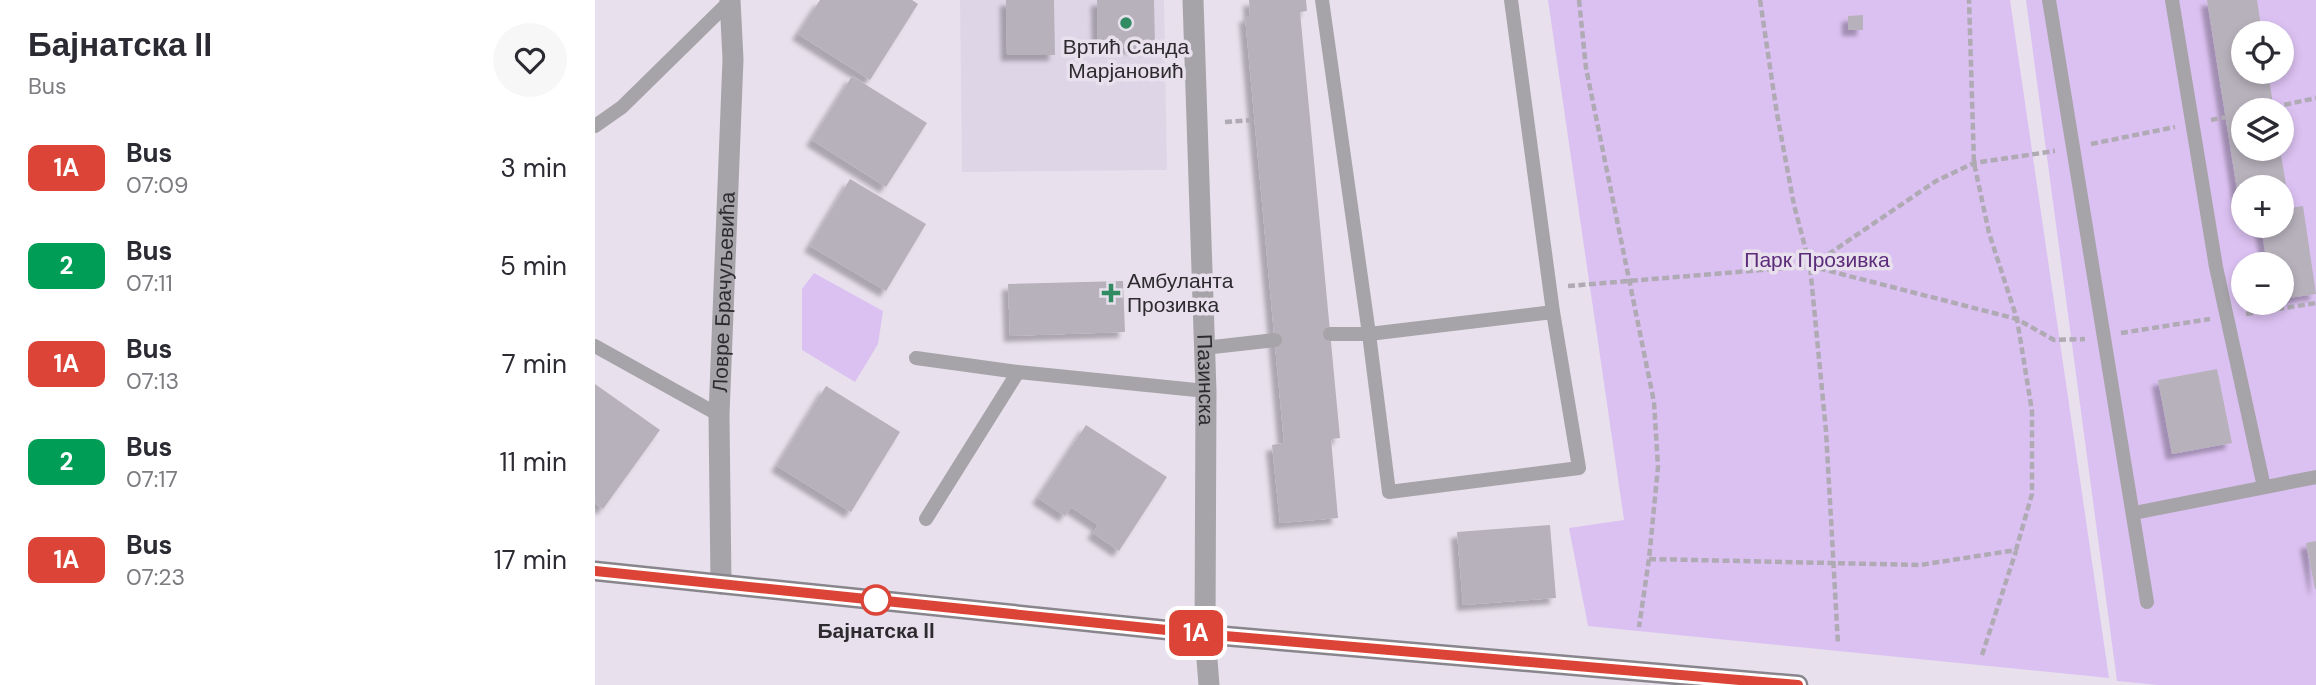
<!DOCTYPE html>
<meta charset="utf-8">
<style>
body{margin:0;font-family:"DM Sans",sans-serif;background:#f7f7f7;color:#2b2b33;height:100vh;display:flex;flex-direction:column;font-size:26px;white-space:nowrap}
*{box-sizing:border-box;margin:0}
p{font-size:23px;color:#7c7c81}
.icon{flex:none;width:38px;height:38px;fill:none;stroke:currentColor;stroke-width:2;stroke-linecap:round;stroke-linejoin:round}
.map{position:relative;flex:1;overflow:hidden}
.drawer{display:flex;flex-direction:column;background:#fff;width:595px}
.drawer>*{flex:none}
.badge{padding:0 14px;border-radius:10px;font-size:24px;line-height:46px}
.buttons{position:absolute;left:1636px;top:21px;display:grid;gap:14px}
.buttons a{display:grid;place-items:center;width:63px;height:63px;border-radius:50%;background:#fff;box-shadow:0 4px 10px #0003;font-size:35px}
.map>.badge{position:absolute;translate:-50% -50%;box-shadow:0 0 0 4px #fff}
.round{display:grid;place-items:center;flex:none;width:74px;height:74px;border-radius:37px;background:#f7f7f7}
.headline{display:flex;align-items:center;justify-content:space-between;height:119px;padding:0 28px}
h1{font-size:33px;font-weight:700;line-height:52px}
ul{padding:0;list-style:none}
li{display:flex;align-items:center;gap:21px;height:98px;padding:0 28px}
li div{flex:1}
li b{display:block;font-size:26px}
li em{font-style:normal}
li .badge{min-width:77px;font-weight:700;text-align:center}
main{display:flex;flex:1;min-height:0}
.map>svg:first-child{display:block}
.built{fill:#ded5e7}
.green{fill:#dbc1f1;fill-rule:evenodd}
.building{fill:#b7b1bc;filter:url(#shadow)}
.lines{fill:none;stroke-linecap:round;stroke-linejoin:round}
.path{stroke:#afaab3;stroke-width:4.5;stroke-dasharray:7 3.5;stroke-linecap:butt}
.lane{stroke:#a7a4a9;stroke-width:14}
.street{stroke:#a7a4a9;stroke-width:21}
.secondary{stroke:#89858d;stroke-width:21}
.line-casing{stroke:#fff;stroke-width:16}
.line{stroke:#db4436;stroke-width:10}
.poi-dot{fill:#328c63;stroke:#e8e1ed;stroke-width:2.5}
.stop-dot{fill:#fff;stroke:#db4436;stroke-width:3.5}
.labels{text-anchor:middle;dominant-baseline:central;stroke-width:7;stroke-linejoin:round;paint-order:stroke}
.poi-label{font-size:21px;fill:#2d2b2f;stroke:#e8e1ed}
.park-label{font-size:21px;fill:#5c2b7a;stroke:#e8e1ed}
.street-label{font-size:21px;fill:#2d2b2f;stroke:#e8e1ed}
.stop-label{font-size:21px;font-weight:bold;fill:#2d2b2f;stroke:#e8e1ed}
</style>
<main>
<section class="drawer">
<div class="headline"><div><h1>Бајнатска II</h1><p>Bus</p></div><a class="round"><svg class="icon" aria-label="heart" viewBox="0 0 24 24"><path d="M12 20l-8-8c-3-5 5-10 8-4 3-6 11-1 8 4z"/></svg></a></div>
<ul>
<li><span class="badge" style="background:#db4436;color:#fff">1A</span><div><b>Bus</b><p>07:09</p></div><em>3 min</em></li>
<li><span class="badge" style="background:#009d57;color:#fff">2</span><div><b>Bus</b><p>07:11</p></div><em>5 min</em></li>
<li><span class="badge" style="background:#db4436;color:#fff">1A</span><div><b>Bus</b><p>07:13</p></div><em>7 min</em></li>
<li><span class="badge" style="background:#009d57;color:#fff">2</span><div><b>Bus</b><p>07:17</p></div><em>11 min</em></li>
<li><span class="badge" style="background:#db4436;color:#fff">1A</span><div><b>Bus</b><p>07:23</p></div><em>17 min</em></li>
</ul>
</section>
<div class="map">
<svg width="1721" height="685" viewBox="0 0 1721 685">
<defs>
<filter id="shadow"><feDropShadow dx="-6" dy="6" stdDeviation="2" flood-color="#0004"/></filter>
</defs>
<rect width="100%" height="100%" fill="#e8e1ed"/>
<!-- built -->
<polygon class="built" points="365,0 569,0 572,170 367,172"/>
<!-- green -->
<g class="green">
<polygon points="953,0 1415,0 1514,678 993,626 974,528 1029,520"/>
<path d="M1431,0H1721V685H1563L1522,681ZM1648,33H1687V72H1648ZM1648,110H1687V149H1648ZM1648,187H1687V226H1648ZM1648,264H1687V303H1648Z"/>
<polygon points="219,273 288,311 283,344 260,382 207,350 207,289"/>
</g>
<!-- building -->
<g class="building">
<polygon points="225,0 317,0 323,4 275,80 203,34"/>
<polygon points="411,0 459,0 460,55 412,55"/>
<polygon points="502,0 559,0 560,47 503,48"/>
<polygon points="654,0 711,0 712,11 705,12 745,438 736,439 743,518 685,523 677,445 689,443 650,16 655,16"/>
<polygon points="1612,0 1662,0 1667,33 1648,33 1648,72 1673,72 1679,110 1648,110 1648,149 1685,149 1695,208 1708,206 1721,294 1687,299 1687,264 1672,264 1666,226 1687,226 1687,187 1648,187 1647,221"/>
<polygon points="1268,15 1268,30 1253,30 1253,16"/>
<polygon points="257,76 332,123 291,187 217,140"/>
<polygon points="255,179 331,224 291,291 215,246"/>
<polygon points="528,281 530,332 415,336 413,284"/>
<polygon points="1622,369 1637,443 1577,454 1563,380"/>
<polygon points="0,384 65,430 8,509 0,503"/>
<polygon points="231,386 305,432 256,512 182,466"/>
<polygon points="491,425 572,477 524,551 498,533 503,525 476,507 470,516 443,498"/>
<polygon points="955,525 961,598 868,605 862,532"/>
<polygon points="1721,541 1721,589 1720,589 1711,543"/>
</g>
<g class="lines">
<!-- path -->
<g class="path">
<polyline points="984,0 991,68 1059,402 1063,467 1054,559 1044,627"/>
<polyline points="1165,0 1182,114 1199,205 1215,266 1231,431 1243,644"/>
<polyline points="1679,107 1721,98"/>
<polyline points="1616,120 1631,117"/>
<polyline points="630,122 659,120"/>
<polyline points="1496,144 1580,127"/>
<polyline points="1216,266 1341,181 1379,163 1460,151"/>
<polyline points="973,286 1215,266 1422,319 1459,340 1490,339"/>
<polyline points="1651,314 1721,303"/>
<polyline points="1526,333 1615,319"/>
<polyline points="1054,559 1325,565 1421,550 1437,494 1437,411 1422,319 1394,233 1379,163 1374,0"/>
<polyline points="1387,655 1421,551"/>
</g>
<!-- lane -->
<g class="lane">
<polyline points="727,0 774,334 735,334"/>
<polyline points="916,0 958,312 984,468 794,492 774,334 958,312"/>
<polyline points="1454,0 1552,602"/>
<polyline points="1577,0 1621,267 1669,487"/>
<polyline points="0,126 27,107 135,1"/>
<polyline points="0,346 124,415"/>
<polyline points="609,348 680,340"/>
<polyline points="321,358 423,372 611,391"/>
<polyline points="1539,513 1721,477"/>
<polyline points="331,519 423,372"/>
</g>
<!-- street -->
<g class="street">
<path id="s1" d="M598,0L611,391L610,634L614,685"/>
<path id="s2" d="M126,584L124,415L138,59L135,0"/>
</g>
<!-- secondary -->
<polyline class="secondary" points="0,571 630,636 1203,685"/>
</g>
<g class="lines">
<defs>
<polyline id="line" points="0,571 630,636 1203,685"/>
</defs>
<!-- line casing -->
<use href="#line" class="line-casing"/>
<!-- line -->
<use href="#line" class="line"/>
</g>
<!-- markers -->
<g class="poi-dot">
<circle cx="531" cy="23" r="7"/>
<path d="M512.5 282.5h7v7h7v7h-7v7h-7v-7h-7v-7h7z"/>
</g>
<circle class="stop-dot" cx="281" cy="600" r="14"/>
<g class="labels">
<!-- poi labels -->
<g class="poi-label">
<text x="531" y="47">Вртић Санда<tspan x="531" dy="24">Марјановић</tspan></text>
<text x="532" y="281" text-anchor="start">Амбуланта<tspan x="532" dy="24">Прозивка</tspan></text>
</g>
<!-- park labels -->
<g class="park-label">
<text x="1222" y="260">Парк Прозивка</text>
</g>
<!-- street labels -->
<g class="street-label">
<text stroke="none"><textPath href="#s2" startOffset="292">Ловре Брачуљевића</textPath></text>
<text stroke="none"><textPath href="#s1" startOffset="380">Пазинска</textPath></text>
</g>
<!-- stop labels -->
<g class="stop-label">
<text x="281" y="631">Бајнатска II</text>
</g>
</g>
</svg>
<div class="buttons">
<a><svg class="icon" aria-label="locate" viewBox="0 0 24 24"><circle cx="12" cy="12" r="6"/><path d="M12 2v4M12 18v4M2 12h4M18 12h4"/></svg></a>
<a><svg class="icon" aria-label="layers" viewBox="0 0 24 24"><path d="M12 4l9 5-9 5-9-5zM3 14l9 5 9-5"/></svg></a>
<a>+</a>
<a>−</a>
</div>
<b class="badge" style="left:601px;top:633px;background:#db4436;color:#fff">1A</b>
</div>
</main>
